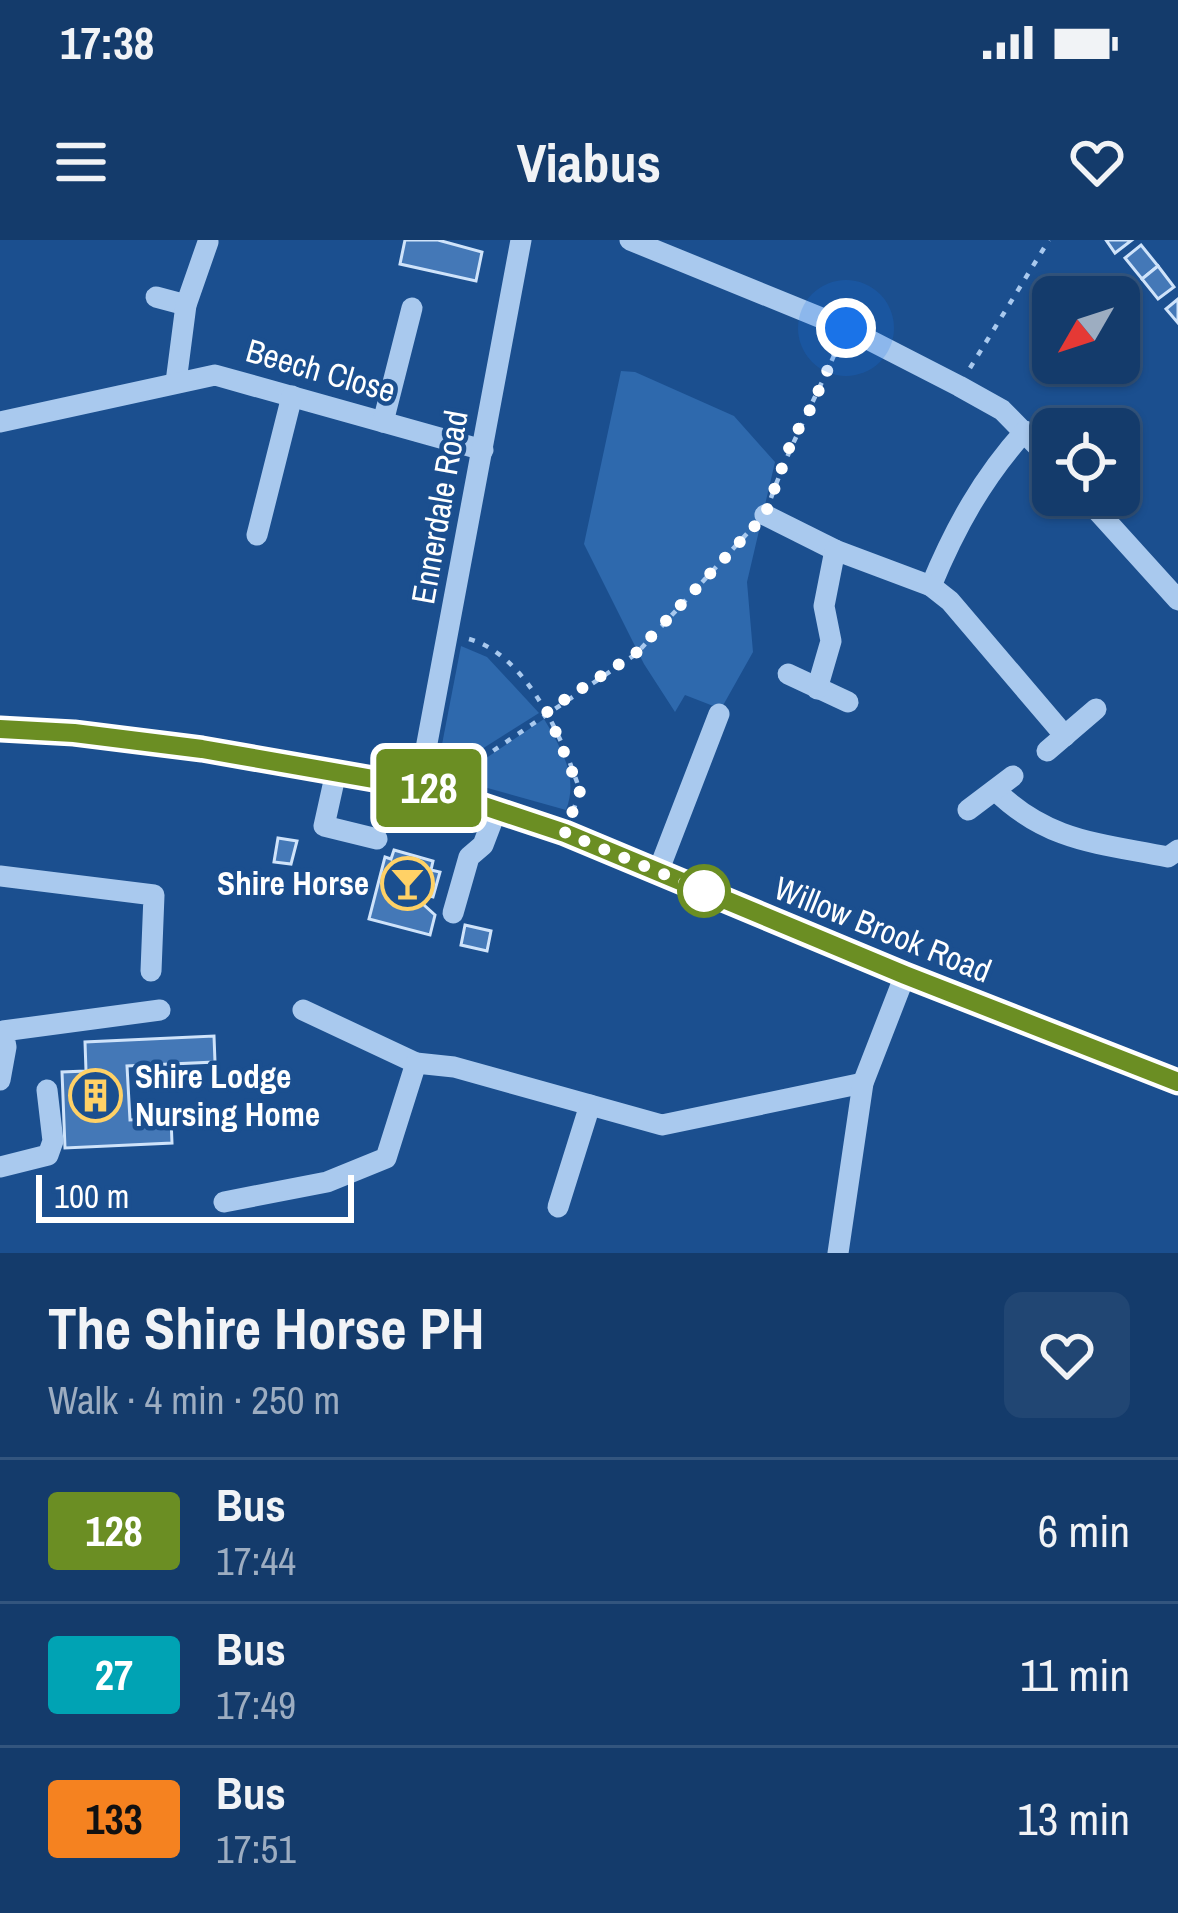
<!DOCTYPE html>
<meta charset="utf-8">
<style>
body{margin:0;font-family:"Archivo Narrow",sans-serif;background:#214673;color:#f1f3f6;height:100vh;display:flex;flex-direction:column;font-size:45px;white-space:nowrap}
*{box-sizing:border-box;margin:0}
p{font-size:39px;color:#9dadc1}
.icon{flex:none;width:66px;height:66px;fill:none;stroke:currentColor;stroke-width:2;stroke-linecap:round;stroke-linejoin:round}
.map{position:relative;height:1013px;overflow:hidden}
.details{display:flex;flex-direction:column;background:#143b6b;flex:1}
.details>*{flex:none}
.badge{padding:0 24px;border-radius:9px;font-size:42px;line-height:78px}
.needle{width:78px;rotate:231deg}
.fabs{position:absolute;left:1032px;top:36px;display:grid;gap:24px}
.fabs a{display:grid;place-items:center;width:108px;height:108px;border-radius:18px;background:#143b6b;box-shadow:0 3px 9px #0004,0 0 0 3px #33557e;font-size:60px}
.scale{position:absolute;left:36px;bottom:30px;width:318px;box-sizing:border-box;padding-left:12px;border:6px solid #fff;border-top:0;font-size:33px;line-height:42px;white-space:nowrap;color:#fff;-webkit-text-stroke:9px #1b4f8f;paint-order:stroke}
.you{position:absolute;width:60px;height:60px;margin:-30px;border:9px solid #fff;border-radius:50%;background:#1a73e8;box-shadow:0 0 0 18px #1a73e833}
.map>.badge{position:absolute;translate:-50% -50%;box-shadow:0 0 0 6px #fff}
.round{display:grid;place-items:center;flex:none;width:126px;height:126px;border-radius:18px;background:#214673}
.head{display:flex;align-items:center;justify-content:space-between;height:204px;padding:0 48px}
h1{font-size:57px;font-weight:700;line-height:90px}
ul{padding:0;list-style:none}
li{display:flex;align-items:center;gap:36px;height:144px;padding:0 48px;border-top:3px solid #33557e}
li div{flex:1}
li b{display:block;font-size:45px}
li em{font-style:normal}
li .badge{min-width:132px;font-weight:700;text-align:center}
.status{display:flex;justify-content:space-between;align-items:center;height:84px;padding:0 60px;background:#143b6b;direction:ltr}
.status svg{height:33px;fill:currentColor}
header{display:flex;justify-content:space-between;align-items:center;height:156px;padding:0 48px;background:#143b6b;font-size:54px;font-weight:700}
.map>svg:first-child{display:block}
.green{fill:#2e69ad}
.building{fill:#4478b7;stroke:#cfe3fa;stroke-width:3}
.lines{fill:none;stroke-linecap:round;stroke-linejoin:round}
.path{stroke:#a9c9ee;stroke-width:4.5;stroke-dasharray:6 9;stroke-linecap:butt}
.minor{stroke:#a9c9ee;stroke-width:21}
.line-casing{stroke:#fff;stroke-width:27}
.line{stroke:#6b8e23;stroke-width:18}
.walk{stroke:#fff;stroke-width:12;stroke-dasharray:0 21.6}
.stop-dot{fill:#fff;stroke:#6b8e23;stroke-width:6}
.labels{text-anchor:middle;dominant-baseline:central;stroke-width:9;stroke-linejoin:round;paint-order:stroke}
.street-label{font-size:33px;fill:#fff;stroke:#1b4f8f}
.poi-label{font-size:33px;font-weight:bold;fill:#fff;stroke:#1b4f8f;text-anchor:end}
</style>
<div class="status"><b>17:38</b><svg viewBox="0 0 49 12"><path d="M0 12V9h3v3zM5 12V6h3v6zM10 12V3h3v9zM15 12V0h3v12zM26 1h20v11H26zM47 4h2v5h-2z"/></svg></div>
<header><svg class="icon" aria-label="menu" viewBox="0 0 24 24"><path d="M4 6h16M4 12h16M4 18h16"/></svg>Viabus<svg class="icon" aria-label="heart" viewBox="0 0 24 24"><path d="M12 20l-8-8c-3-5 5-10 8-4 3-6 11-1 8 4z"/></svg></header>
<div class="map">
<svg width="1178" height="1013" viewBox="0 0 1178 1013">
<rect width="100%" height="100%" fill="#1b4f8f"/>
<!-- green -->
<g class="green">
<polygon points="621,131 635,132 734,176 775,222 747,342 753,412 721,469 685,455 675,472 644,424 584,304"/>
<polygon points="461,406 487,417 539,473 444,533 438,530 439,520"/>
<path d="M544,479C561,508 579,537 566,570L455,539Z"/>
</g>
<!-- building -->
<g class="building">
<polygon points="405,0 438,0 482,12 476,41 400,24"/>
<polygon points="1106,0 1132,0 1115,13"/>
<polygon points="1141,5 1158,26 1142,39 1125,18"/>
<polygon points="1158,26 1174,47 1158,59 1142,39"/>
<polygon points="1178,59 1178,83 1166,69"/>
<polygon points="278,598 297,601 291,624 274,622"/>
<polygon points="394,610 433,621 431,630 440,632 433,657 426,655 424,665 435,675 430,695 369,679 385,617 391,619"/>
<polygon points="465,685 491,691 487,711 461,705"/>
<polygon points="214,796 215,822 127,826 130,880 171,878 172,903 65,908 62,832 86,831 85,802"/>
</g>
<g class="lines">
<!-- path -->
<g class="path">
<polyline points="970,128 1049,0"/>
<path d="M771,258C790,204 817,156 839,104"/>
<path d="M469,399C527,415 563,499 580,551L571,577"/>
<polyline points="456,536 636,414 753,287"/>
</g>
<!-- minor -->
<g class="minor">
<polyline points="630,0 846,88 959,146 1002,170 1053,222"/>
<polyline points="156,57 186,65"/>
<polyline points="176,142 186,65 208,2"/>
<polyline points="0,182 215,135 483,210"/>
<polyline points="383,182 412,68"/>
<path d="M1025,191C983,237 955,288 931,346L950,361L1065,496"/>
<polyline points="1083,255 1178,360"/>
<polyline points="765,275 835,310"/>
<polyline points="257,295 292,156"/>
<polyline points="788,434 848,462"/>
<polyline points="817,449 831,401 824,366 835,310 931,346"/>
<polyline points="0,489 74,493 203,509 437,550 565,594 905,735 1178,842"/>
<polyline points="1047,511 1096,469"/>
<polyline points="336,532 324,586 377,599"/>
<polyline points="419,546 521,0"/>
<path d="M995,550C1048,602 1099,603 1168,617L1178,610"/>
<polyline points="968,570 1013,536"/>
<polyline points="658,632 719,474"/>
<polyline points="0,636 154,655 151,731"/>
<polyline points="453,673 469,617 483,605 496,571"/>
<polyline points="303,770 416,823"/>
<polyline points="0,840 6,807 3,791 160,770"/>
<polyline points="0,927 48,915 53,901 47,850"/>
<polyline points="224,962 327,942 386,918 416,823 454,827 662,885 863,843"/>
<polyline points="558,967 590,865"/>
<polyline points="838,1013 863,843 905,735"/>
</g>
</g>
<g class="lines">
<defs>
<polyline id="line" points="0,489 74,493 202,509 436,550 565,593 905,735 1178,842"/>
</defs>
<!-- line casing -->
<use href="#line" class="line-casing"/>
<!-- line -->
<use href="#line" class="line"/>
<!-- walk -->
<polyline class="walk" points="704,651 565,593 580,551 547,471 635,414 765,275 792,200 811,168 846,88"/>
</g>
<!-- icons -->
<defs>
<symbol id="bar-ring" viewBox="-11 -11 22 22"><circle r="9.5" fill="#1b4f8f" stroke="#ffd166" stroke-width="1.5"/><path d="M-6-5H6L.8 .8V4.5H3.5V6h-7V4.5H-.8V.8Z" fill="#ffd166"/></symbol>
<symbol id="building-ring" viewBox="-11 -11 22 22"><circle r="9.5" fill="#1b4f8f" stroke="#ffd166" stroke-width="1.5"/><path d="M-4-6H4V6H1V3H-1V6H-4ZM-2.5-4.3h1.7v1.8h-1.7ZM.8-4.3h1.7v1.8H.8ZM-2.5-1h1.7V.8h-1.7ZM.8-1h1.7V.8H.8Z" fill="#ffd166"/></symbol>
</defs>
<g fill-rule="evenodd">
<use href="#bar-ring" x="378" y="614" width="59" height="59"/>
<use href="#building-ring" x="66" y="826" width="59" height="59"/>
</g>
<!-- markers -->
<circle class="stop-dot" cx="704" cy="651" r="24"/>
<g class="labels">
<!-- street labels -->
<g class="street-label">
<text transform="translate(321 130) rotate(16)">Beech Close</text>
<text transform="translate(439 267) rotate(-80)">Ennerdale Road</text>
<text transform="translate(883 689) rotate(22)">Willow Brook Road</text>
</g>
<!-- poi labels -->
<g class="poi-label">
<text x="369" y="643">Shire Horse</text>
<text x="135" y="836" text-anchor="start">Shire Lodge<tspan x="135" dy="38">Nursing Home</tspan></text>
</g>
</g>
</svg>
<div class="fabs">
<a><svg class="needle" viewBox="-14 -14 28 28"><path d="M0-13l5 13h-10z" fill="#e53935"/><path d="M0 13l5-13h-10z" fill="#9dadc1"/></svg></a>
<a><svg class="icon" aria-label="locate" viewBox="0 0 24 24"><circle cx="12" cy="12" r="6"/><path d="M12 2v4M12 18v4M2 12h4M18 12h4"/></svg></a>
</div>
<div class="scale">100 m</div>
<div class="you" style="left:846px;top:88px"></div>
<b class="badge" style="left:429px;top:548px;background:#6b8e23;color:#fff">128</b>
</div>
<section class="details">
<div class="head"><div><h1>The Shire Horse PH</h1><p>Walk · 4 min · 250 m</p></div><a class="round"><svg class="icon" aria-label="heart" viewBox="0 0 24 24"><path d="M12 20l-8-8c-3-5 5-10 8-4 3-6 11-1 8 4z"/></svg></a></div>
<ul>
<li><span class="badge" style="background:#6b8e23;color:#fff">128</span><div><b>Bus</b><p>17:44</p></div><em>6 min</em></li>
<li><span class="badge" style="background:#00a3b4;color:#fff">27</span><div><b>Bus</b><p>17:49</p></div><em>11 min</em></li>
<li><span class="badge" style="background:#f58220;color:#111">133</span><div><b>Bus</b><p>17:51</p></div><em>13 min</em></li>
</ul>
</section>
